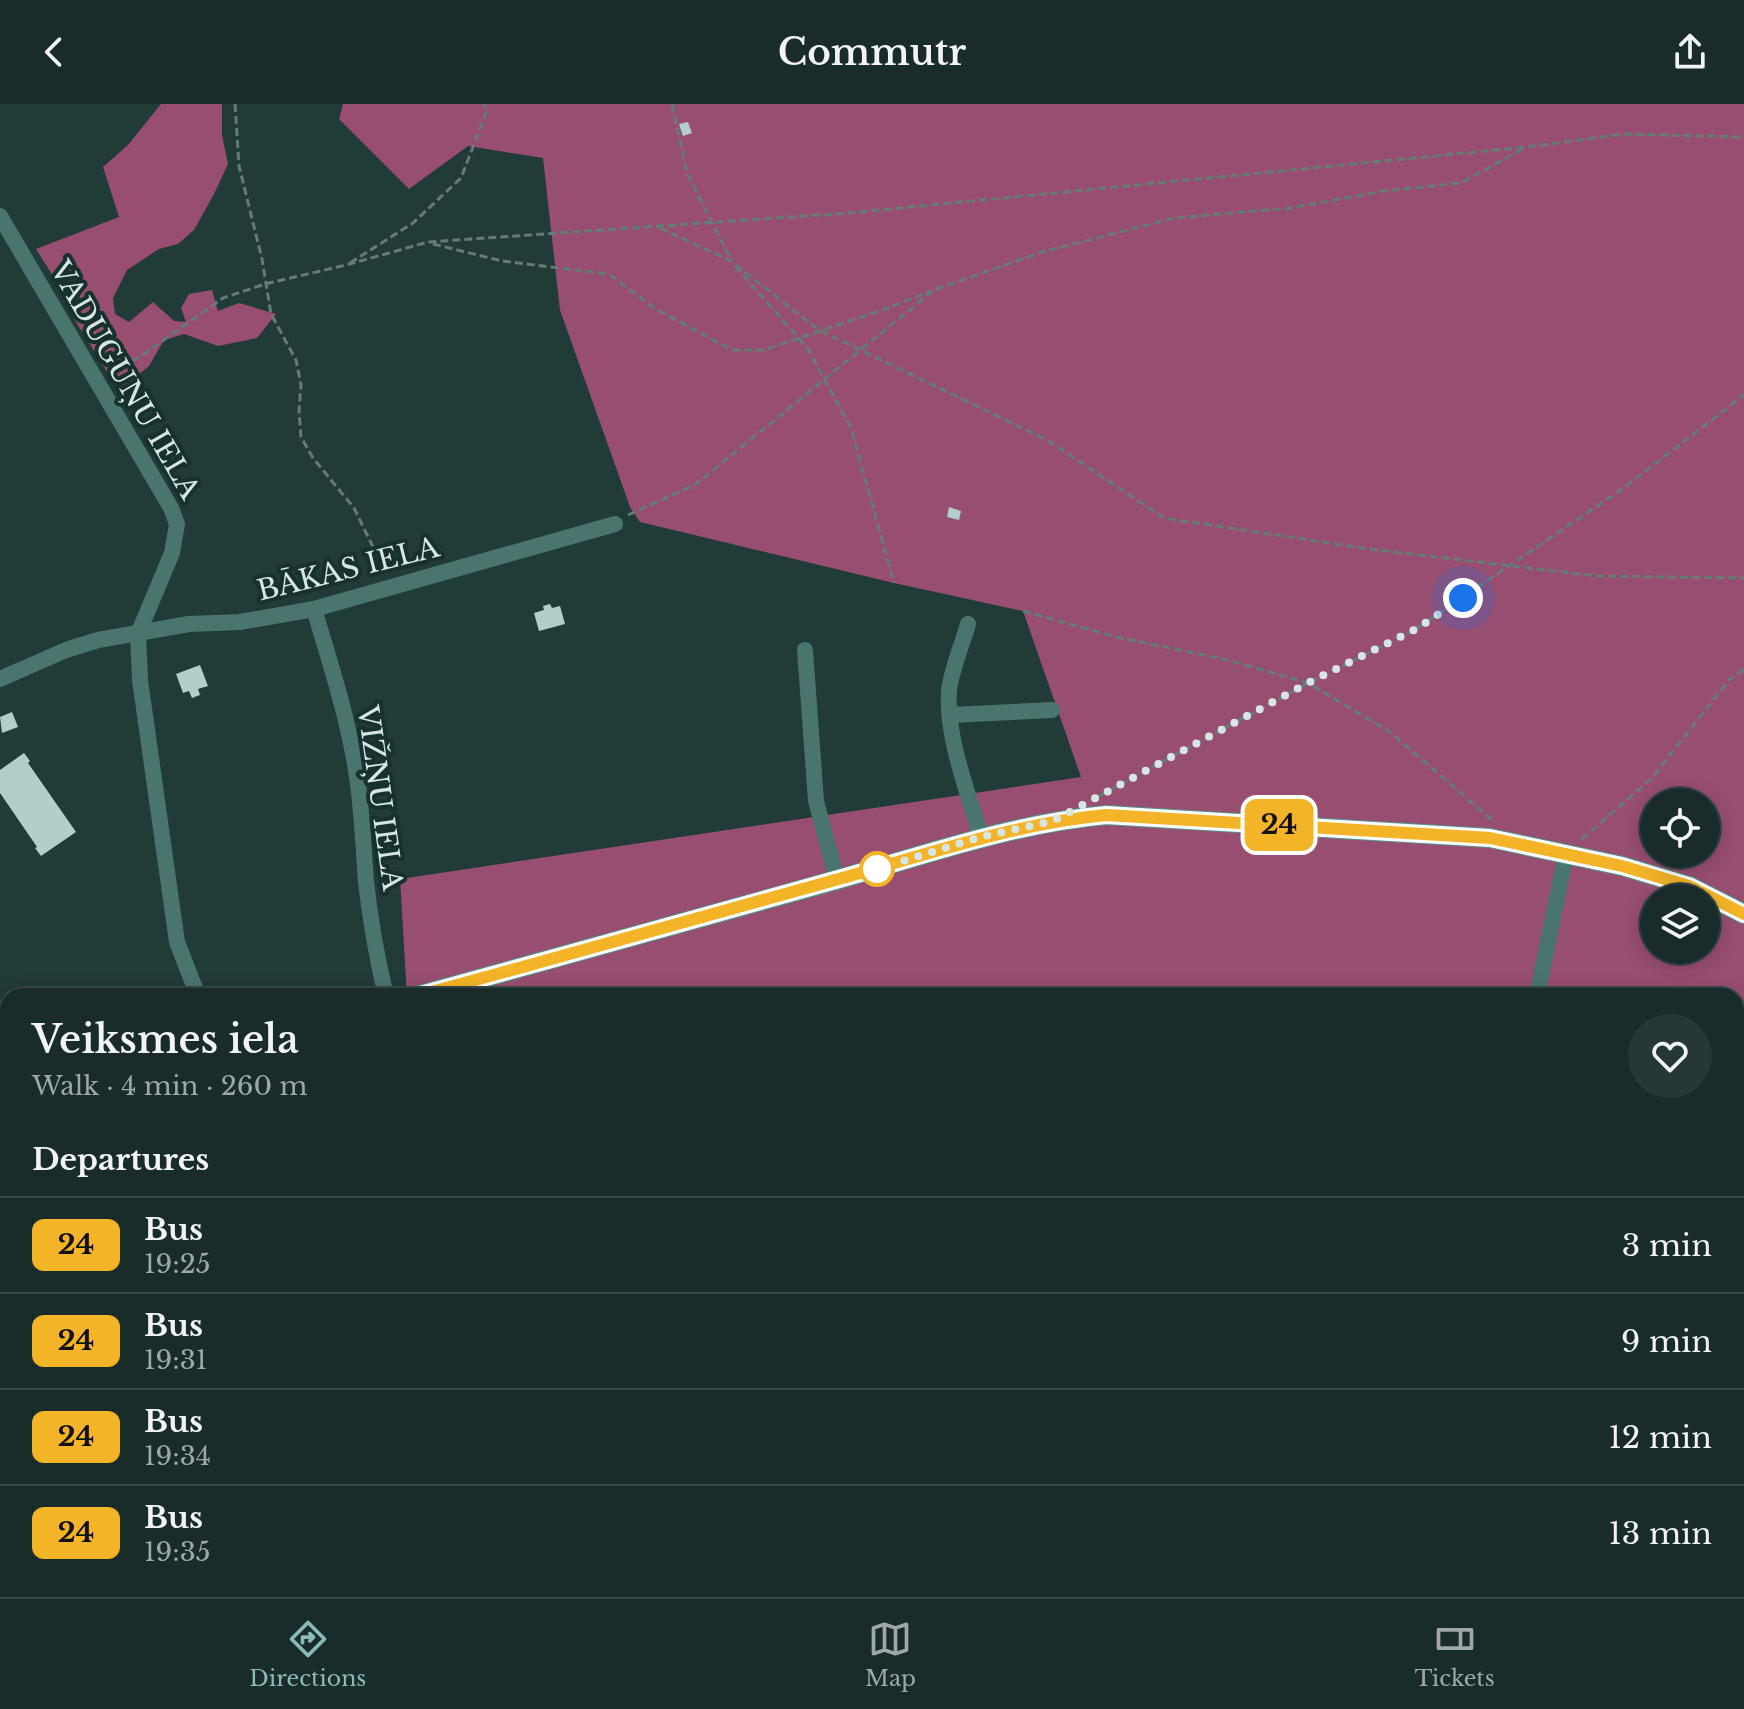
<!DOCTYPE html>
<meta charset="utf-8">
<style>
body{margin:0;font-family:"Libre Baskerville",serif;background:#263835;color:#f1f3f6;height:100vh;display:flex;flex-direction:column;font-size:30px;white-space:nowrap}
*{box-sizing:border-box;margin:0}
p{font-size:26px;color:#9fa7a8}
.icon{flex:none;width:44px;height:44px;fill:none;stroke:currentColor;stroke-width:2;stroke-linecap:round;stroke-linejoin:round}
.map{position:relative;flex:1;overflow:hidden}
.sheet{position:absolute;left:0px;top:884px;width:1744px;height:610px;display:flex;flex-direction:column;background:#192c29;border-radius:24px 24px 0 0;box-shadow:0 4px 20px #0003,0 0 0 2px #374846}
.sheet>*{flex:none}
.badge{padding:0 16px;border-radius:12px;font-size:28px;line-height:52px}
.tools{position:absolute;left:1640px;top:684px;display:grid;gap:16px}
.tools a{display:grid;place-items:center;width:80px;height:80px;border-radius:50%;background:#192c29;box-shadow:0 4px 20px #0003,0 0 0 2px #374846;font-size:40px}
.you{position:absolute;width:40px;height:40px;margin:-20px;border:6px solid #fff;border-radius:50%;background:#1a73e8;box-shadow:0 0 0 12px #1a73e833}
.map>.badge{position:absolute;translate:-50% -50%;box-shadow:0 0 0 4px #fff}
h2{padding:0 32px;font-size:30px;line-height:72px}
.round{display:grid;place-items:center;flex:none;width:84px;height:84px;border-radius:42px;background:#263835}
.head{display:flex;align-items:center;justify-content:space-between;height:136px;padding:0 32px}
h1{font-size:38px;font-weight:600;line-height:60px}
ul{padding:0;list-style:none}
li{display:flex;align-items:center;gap:24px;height:96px;padding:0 32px;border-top:2px solid #374846}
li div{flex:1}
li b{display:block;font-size:30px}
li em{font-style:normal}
li .badge{min-width:88px;font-weight:700;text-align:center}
header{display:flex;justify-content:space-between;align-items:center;height:104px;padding:0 32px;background:#192c29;font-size:36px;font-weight:600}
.dock{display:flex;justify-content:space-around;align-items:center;height:112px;border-top:2px solid #374846;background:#192c29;font-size:22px;color:#9fa7a8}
.dock a{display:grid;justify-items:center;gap:4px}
.dock .active{color:#8bbbb9}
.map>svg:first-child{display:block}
.green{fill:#7f4f65}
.forest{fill:#984e71;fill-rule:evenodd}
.building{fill:#b1cec9}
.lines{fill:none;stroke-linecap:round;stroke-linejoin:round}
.path{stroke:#657b77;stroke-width:3;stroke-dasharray:8 4;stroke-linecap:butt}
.minor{stroke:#4a756e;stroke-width:16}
.secondary{stroke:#51978d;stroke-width:20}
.line-casing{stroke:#fff;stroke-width:18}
.line{stroke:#f4b427;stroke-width:12}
.walk{stroke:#d7e6e4;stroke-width:8;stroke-dasharray:0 14.4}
.stop-dot{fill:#fff;stroke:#f4b427;stroke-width:4}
.labels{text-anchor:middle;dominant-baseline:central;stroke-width:8;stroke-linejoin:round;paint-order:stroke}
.street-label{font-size:28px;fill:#d7e6e4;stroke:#17312d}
</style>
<header><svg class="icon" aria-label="back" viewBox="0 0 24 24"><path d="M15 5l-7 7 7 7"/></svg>Commutr<svg class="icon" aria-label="share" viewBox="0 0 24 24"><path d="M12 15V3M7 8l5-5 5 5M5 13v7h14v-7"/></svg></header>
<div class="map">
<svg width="1744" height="1493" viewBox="0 0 1744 1493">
<rect width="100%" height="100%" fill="#213b37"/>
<!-- green -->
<polygon class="green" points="0,1418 8,1436 8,1484 0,1488"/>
<!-- forest -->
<g class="forest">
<polygon points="161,0 222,0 222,31 228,60 214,90 194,126 178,140 159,145 127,166 113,194 115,210 129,218 153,198 174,217 186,218 181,204 189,190 212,186 218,207 239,199 276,210 257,234 218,242 184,230 164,236 149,262 119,287 73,213 83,205 73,168 53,172 36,145 119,113 103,63 128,41"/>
<path d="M343,0H1744V1493H1293V1486H1736V892H407L400,775L1081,673L1023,507L894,479L640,418L630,403L560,206L543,54L468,42L409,85L339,15ZM1654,698H1706V750H1654ZM1654,794H1706V846H1654Z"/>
<polygon points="8,1018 8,1149 0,1150 0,1020"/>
<polygon points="107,1486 216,1486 222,1491 221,1493 102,1493"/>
<polygon points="731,1486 870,1486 869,1493 755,1493"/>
<polygon points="995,1486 1186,1486 1186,1493 993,1493"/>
</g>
<!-- building -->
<g class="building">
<polygon points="688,18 692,29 683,32 679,20"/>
<polygon points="949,403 961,407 959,416 947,413"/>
<polygon points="550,500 552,504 560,502 565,520 539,527 534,509 544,506 543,502"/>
<polygon points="200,561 208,582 198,585 200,591 192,594 189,587 183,589 176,570"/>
<polygon points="12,608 18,623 2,629 0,613"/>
<polygon points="24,649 30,657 28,659 76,728 41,752 35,744 37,743 0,689 0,666"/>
<polygon points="456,1486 496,1486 495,1489 505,1492 454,1493"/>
<polygon points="820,1486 846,1486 844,1493 819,1490"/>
</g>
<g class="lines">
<!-- path -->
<g class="path">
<polyline points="235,0 239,62 262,155 271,210 296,256 301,281 299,307 301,333 313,354 354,404 374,445 376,471"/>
<polyline points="672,0 687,69 731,156"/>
<polyline points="660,124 731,157 819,226 1047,336 1164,414 1369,445 1596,472 1744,474"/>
<polyline points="433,140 502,157 609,170 654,204 732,246 764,246 885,205 931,187"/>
<polyline points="350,159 413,119 461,74 486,9 484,0"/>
<polyline points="735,162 808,245 851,324 894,479"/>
<polyline points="111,269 144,250 223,194 265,180 346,161 428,138 849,109 1527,43 1625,30 1744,33"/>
<polyline points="628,411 696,380 934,186 1042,148 1174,114 1290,104 1384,87 1461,79 1523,45"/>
<polyline points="1023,507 1116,533 1228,556 1308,579 1390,628 1492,716"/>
<polyline points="1099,692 1308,579 1416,525 1625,383 1744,291"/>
<polyline points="1582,735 1652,674 1729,576 1744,565"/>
</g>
<!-- minor -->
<g class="minor">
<polyline points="0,112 171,404 177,420 172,449 138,530 140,576 177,838 198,892"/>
<path d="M314,505C330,558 347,611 356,666C362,703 363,740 366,777C370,816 377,854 386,892"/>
<path d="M968,520C963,538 950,570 949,587C946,634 968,688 981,733"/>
<polyline points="805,546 816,697 837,776"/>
<polyline points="0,575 66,546 98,536 189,520 240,518 314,505 615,420"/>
<polyline points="950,611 1052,606"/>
<polyline points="1537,892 1566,750"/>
<polyline points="0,1287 8,1291"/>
<polyline points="0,1392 8,1403"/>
<polyline points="68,1486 73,1493"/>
<polyline points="650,1486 680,1493"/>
<polyline points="1323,1493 1324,1486"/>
</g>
<!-- secondary -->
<g class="secondary">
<path d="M417,892C552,855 687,818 822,780C916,754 1008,720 1106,711L1490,734L1622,762L1689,782L1744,810"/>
<polyline points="0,1003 8,1001"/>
</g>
</g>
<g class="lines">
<defs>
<path id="line" d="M417,892C554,854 691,817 828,778C920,753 1010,720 1106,711L1490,734L1622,762L1689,782L1744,810"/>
</defs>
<!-- line casing -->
<use href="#line" class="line-casing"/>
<!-- line -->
<use href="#line" class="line"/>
<!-- walk -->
<polyline class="walk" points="877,765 981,733 1053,717 1308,579 1416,525 1463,494"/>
</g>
<!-- markers -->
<circle class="stop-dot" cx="877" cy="765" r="16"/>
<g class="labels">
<!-- street labels -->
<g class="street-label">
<text transform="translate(125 276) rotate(60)">VADUGUŅU IELA</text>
<text transform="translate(348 465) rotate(-14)">BĀKAS IELA</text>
<text transform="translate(380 694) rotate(82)">VIŽŅU IELA</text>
</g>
</g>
</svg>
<div class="tools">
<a><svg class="icon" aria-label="locate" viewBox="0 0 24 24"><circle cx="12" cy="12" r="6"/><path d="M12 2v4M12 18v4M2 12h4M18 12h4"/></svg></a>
<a><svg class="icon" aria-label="layers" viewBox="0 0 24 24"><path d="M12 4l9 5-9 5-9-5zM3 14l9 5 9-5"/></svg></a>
</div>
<div class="you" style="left:1463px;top:494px"></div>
<b class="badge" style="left:1279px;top:721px;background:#f4b427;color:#111">24</b>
<section class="sheet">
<div class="head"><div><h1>Veiksmes iela</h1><p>Walk · 4 min · 260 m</p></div><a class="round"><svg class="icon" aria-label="heart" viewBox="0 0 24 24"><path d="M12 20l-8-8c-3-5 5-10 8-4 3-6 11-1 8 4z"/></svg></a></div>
<h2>Departures</h2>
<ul>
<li><span class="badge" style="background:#f4b427;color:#111">24</span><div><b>Bus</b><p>19:25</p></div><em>3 min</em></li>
<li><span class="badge" style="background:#f4b427;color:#111">24</span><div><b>Bus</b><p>19:31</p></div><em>9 min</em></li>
<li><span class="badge" style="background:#f4b427;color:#111">24</span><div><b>Bus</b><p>19:34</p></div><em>12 min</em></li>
<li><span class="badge" style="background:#f4b427;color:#111">24</span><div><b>Bus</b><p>19:35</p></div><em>13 min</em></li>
</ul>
</section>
</div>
<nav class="dock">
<a class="active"><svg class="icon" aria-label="directions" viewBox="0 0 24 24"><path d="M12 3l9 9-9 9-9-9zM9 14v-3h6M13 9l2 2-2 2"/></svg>Directions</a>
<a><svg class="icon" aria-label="map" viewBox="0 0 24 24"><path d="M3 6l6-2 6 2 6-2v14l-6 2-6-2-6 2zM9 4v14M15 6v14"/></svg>Map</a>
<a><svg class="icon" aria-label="tickets" viewBox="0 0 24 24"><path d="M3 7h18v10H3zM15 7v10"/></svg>Tickets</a>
</nav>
